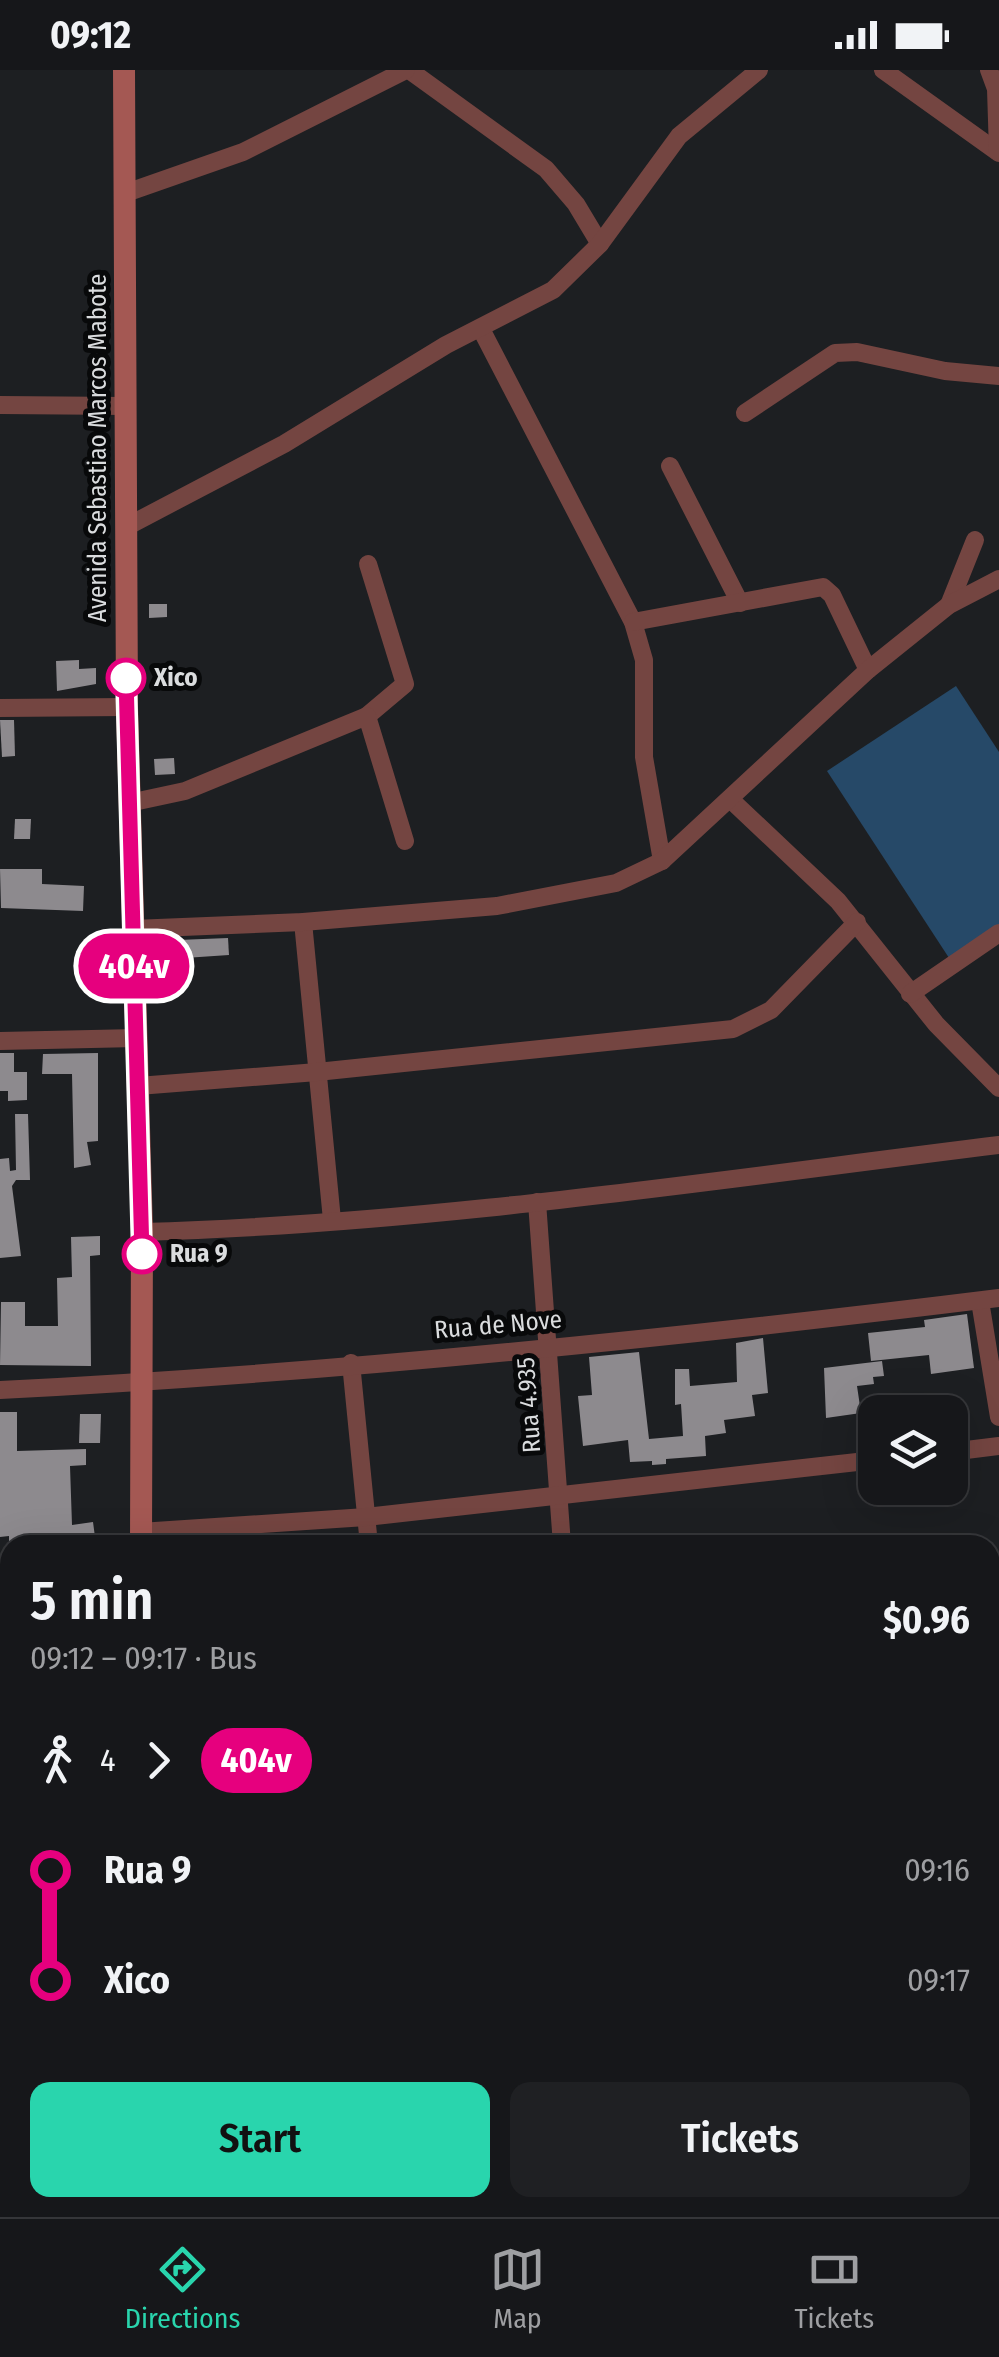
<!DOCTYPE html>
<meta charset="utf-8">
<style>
body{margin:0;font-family:"Fira Sans Condensed",sans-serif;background:#1f2023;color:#f1f3f6;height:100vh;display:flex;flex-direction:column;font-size:38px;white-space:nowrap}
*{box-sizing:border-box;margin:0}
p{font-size:32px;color:#9e9fa2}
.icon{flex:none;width:55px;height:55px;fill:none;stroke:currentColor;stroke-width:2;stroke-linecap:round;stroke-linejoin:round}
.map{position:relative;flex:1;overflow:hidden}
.panel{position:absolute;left:0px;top:1465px;width:1000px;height:682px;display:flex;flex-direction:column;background:#16171a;border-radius:30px 30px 0 0;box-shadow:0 10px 40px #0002,0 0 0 2px #353639}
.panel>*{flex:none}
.badge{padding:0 20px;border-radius:32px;font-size:35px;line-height:65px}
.tools{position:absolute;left:858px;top:1325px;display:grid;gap:20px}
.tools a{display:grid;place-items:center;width:110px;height:110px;border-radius:20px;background:#16171a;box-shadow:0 10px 40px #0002,0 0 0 2px #353639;font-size:50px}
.map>.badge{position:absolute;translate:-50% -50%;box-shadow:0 0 0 5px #fff}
.legs{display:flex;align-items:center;gap:15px;height:110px;padding:0 30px;font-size:32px}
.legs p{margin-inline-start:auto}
.overview{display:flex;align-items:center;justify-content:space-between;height:170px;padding:0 30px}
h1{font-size:55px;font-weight:600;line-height:75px}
.action{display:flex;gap:20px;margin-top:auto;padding:20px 30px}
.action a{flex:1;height:115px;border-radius:20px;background:#29d5ad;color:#111;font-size:40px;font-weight:600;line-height:115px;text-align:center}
.action a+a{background:#1f2023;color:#f1f3f6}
ul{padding:0 30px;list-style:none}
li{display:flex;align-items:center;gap:35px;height:110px;font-size:38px}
li i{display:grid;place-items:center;width:15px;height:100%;margin:0 12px;background:currentColor}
li i::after{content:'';width:25px;height:25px;margin:-12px;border:8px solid;border-radius:50%;background:#16171a}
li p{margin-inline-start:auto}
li:first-child i{background:linear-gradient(#0000 50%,currentColor 0)}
li:last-child i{background:linear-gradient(currentColor 50%,#0000 0)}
.status{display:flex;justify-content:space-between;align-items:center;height:70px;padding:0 50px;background:#16171a;direction:ltr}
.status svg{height:28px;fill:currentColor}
.menu{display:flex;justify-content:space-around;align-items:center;height:140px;border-top:2px solid #353639;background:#16171a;font-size:28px;color:#9e9fa2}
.menu a{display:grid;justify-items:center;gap:5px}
.menu .selected{color:#29d5ad}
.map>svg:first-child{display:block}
.green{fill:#264968}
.building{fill:#8d8a8e}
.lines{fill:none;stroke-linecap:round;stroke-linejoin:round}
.street{stroke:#744541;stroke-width:18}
.secondary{stroke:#a45853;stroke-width:22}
.line-1-casing{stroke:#fff;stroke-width:22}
.line-1{stroke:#e6007e;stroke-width:15}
.stop-1-dot{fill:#fff;stroke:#e6007e;stroke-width:5}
.labels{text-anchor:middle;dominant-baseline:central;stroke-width:10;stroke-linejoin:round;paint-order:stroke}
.street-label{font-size:25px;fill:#dadcde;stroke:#08090a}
.stop-label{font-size:25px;font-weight:bold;fill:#dadcde;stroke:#08090a;text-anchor:start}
</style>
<div class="status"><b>09:12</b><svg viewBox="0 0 49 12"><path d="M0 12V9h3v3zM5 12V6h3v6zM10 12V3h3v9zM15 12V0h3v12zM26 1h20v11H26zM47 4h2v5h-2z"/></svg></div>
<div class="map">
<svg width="999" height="2147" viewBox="0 0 999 2147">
<rect width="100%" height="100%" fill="#1d1f22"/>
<!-- green -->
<polygon class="green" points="956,616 999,682 999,859 951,891 827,701"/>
<!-- building -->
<g class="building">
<polygon points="149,534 167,534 167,547 149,548"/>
<polygon points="79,590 79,599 96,598 96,614 57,621 56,591"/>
<polygon points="14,650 15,686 2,687 0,650"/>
<polygon points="174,688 175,704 155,705 154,689"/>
<polygon points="15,749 31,749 30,769 14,769"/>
<polygon points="0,799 42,799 42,814 84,816 83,841 1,838"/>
<polygon points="228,868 229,885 155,890 153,871"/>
<polygon points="0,983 14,983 14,1002 27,1002 27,1030 8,1031 8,1021 0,1021"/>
<polygon points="98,983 98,1071 87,1072 91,1095 74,1098 72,1004 42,1004 43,984"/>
<polygon points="15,1044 28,1044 30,1110 16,1110 12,1116 21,1186 0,1188 0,1089 9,1088 10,1101 16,1100"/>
<polygon points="100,1166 100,1185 90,1186 91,1296 0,1295 1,1232 25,1232 25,1256 58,1256 57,1208 72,1207 71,1167"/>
<polygon points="967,1244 974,1298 931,1304 929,1285 871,1291 868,1263 925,1257 924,1250"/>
<polygon points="763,1268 768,1323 752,1325 755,1346 724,1350 726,1363 705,1366 706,1386 666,1389 666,1394 652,1395 652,1391 630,1392 628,1370 583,1376 578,1326 592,1325 589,1287 639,1282 649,1369 683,1366 681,1334 675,1335 675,1299 689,1299 690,1316 737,1312 736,1273"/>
<polygon points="882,1291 884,1306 873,1307 874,1314 857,1316 861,1343 826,1348 824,1298"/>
<polygon points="0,1342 17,1342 17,1381 86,1379 86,1395 70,1396 72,1455 93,1452 95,1467 82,1469 82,1475 9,1475 9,1466 0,1467"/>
<polygon points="80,1344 101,1344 100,1373 79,1373"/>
</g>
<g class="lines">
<!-- street -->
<g class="street">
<polyline points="409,0 546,99 576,134 600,174"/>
<polyline points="883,0 999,83"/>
<polyline points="989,0 996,19 998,82"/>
<polyline points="123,124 243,82 406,0"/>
<polyline points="481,259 633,552 644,590 644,687 662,791"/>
<polyline points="0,335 126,336"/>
<polyline points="745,343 835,283 857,282 945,301 999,306"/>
<polyline points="670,396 740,533"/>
<polyline points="126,457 284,374 446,275 553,220 600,174 679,66 759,0"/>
<polyline points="949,535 975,470"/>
<polyline points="633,552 823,517 832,525 868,600"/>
<polyline points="0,638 127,637"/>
<polyline points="367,646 405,614 368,494"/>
<polyline points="730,729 838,831 936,954 999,1018"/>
<polyline points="129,733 185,721 367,646 405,771"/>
<polyline points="303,852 332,1150"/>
<polyline points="133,859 303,852 497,836 616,813 662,791 868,600 949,535 999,509"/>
<polyline points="910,924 999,863"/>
<polyline points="0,971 137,968"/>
<polyline points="138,1016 317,1002 733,959 771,940 857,852"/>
<polyline points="537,1132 562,1475"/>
<path d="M142,1162C429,1154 715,1110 999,1075"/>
<polyline points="980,1231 999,1347"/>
<polyline points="351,1293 369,1475"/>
<path d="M0,1320C333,1303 668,1269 999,1228"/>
<polyline points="950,1382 999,1376"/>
<polyline points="140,1462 366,1447 875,1390"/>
<polyline points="0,1522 10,1522"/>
<polyline points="990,1527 999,1526"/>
<polyline points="990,1787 999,1779"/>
<polyline points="0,1881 10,1881"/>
<polyline points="0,2051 10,2050"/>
<polyline points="990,2096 999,2095"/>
<polyline points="596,2138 597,2147"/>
<polyline points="478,2147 490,2142"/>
<polyline points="967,2147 970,2138"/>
</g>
<!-- secondary -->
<g class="secondary">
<polyline points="124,0 127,637 142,1162 141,1475"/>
<polyline points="138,2147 138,2138"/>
</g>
</g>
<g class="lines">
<defs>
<polyline id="line-1" points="126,608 142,1184"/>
</defs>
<!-- line-1 casing -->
<use href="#line-1" class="line-1-casing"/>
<!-- line-1 -->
<use href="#line-1" class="line-1"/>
</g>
<!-- markers -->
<g class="stop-1-dot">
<circle cx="126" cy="608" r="18"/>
<circle cx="142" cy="1184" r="18"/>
</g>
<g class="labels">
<!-- street labels -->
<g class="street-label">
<text transform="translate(98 378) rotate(-90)">Avenida Sebastiao Marcos Mabote</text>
<text transform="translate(498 1255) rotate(-5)">Rua de Nove</text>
<text transform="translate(529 1335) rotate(-94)">Rua 4.935</text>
</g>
<!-- stop labels -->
<g class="stop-label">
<text x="154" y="608">Xico</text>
<text x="170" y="1184">Rua 9</text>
</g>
</g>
</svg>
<div class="tools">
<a><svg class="icon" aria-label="layers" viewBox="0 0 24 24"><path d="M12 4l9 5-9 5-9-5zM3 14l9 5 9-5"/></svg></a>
</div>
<b class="badge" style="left:134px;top:896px;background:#e6007e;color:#fff">404v</b>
<section class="panel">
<div class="overview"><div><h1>5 min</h1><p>09:12 – 09:17 · Bus</p></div><b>$0.96</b></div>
<div class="legs"><svg class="icon" aria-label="walk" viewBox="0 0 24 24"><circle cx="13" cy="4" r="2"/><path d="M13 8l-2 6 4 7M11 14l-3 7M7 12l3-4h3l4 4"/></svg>4<svg class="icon" aria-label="forward" viewBox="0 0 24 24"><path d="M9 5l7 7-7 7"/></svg><b class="badge" style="background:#e6007e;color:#fff">404v</b></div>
<ul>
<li><i style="color:#e6007e"></i><b>Rua 9</b><p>09:16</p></li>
<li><i style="color:#e6007e"></i><b>Xico</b><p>09:17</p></li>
</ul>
<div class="action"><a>Start</a><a>Tickets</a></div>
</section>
</div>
<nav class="menu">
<a class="selected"><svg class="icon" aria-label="directions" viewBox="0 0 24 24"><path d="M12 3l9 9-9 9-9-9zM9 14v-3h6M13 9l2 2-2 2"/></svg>Directions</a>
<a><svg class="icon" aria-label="map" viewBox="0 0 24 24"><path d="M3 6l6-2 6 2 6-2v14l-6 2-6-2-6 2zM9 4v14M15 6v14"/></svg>Map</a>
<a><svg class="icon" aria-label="tickets" viewBox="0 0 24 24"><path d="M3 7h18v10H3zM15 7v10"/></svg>Tickets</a>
</nav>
